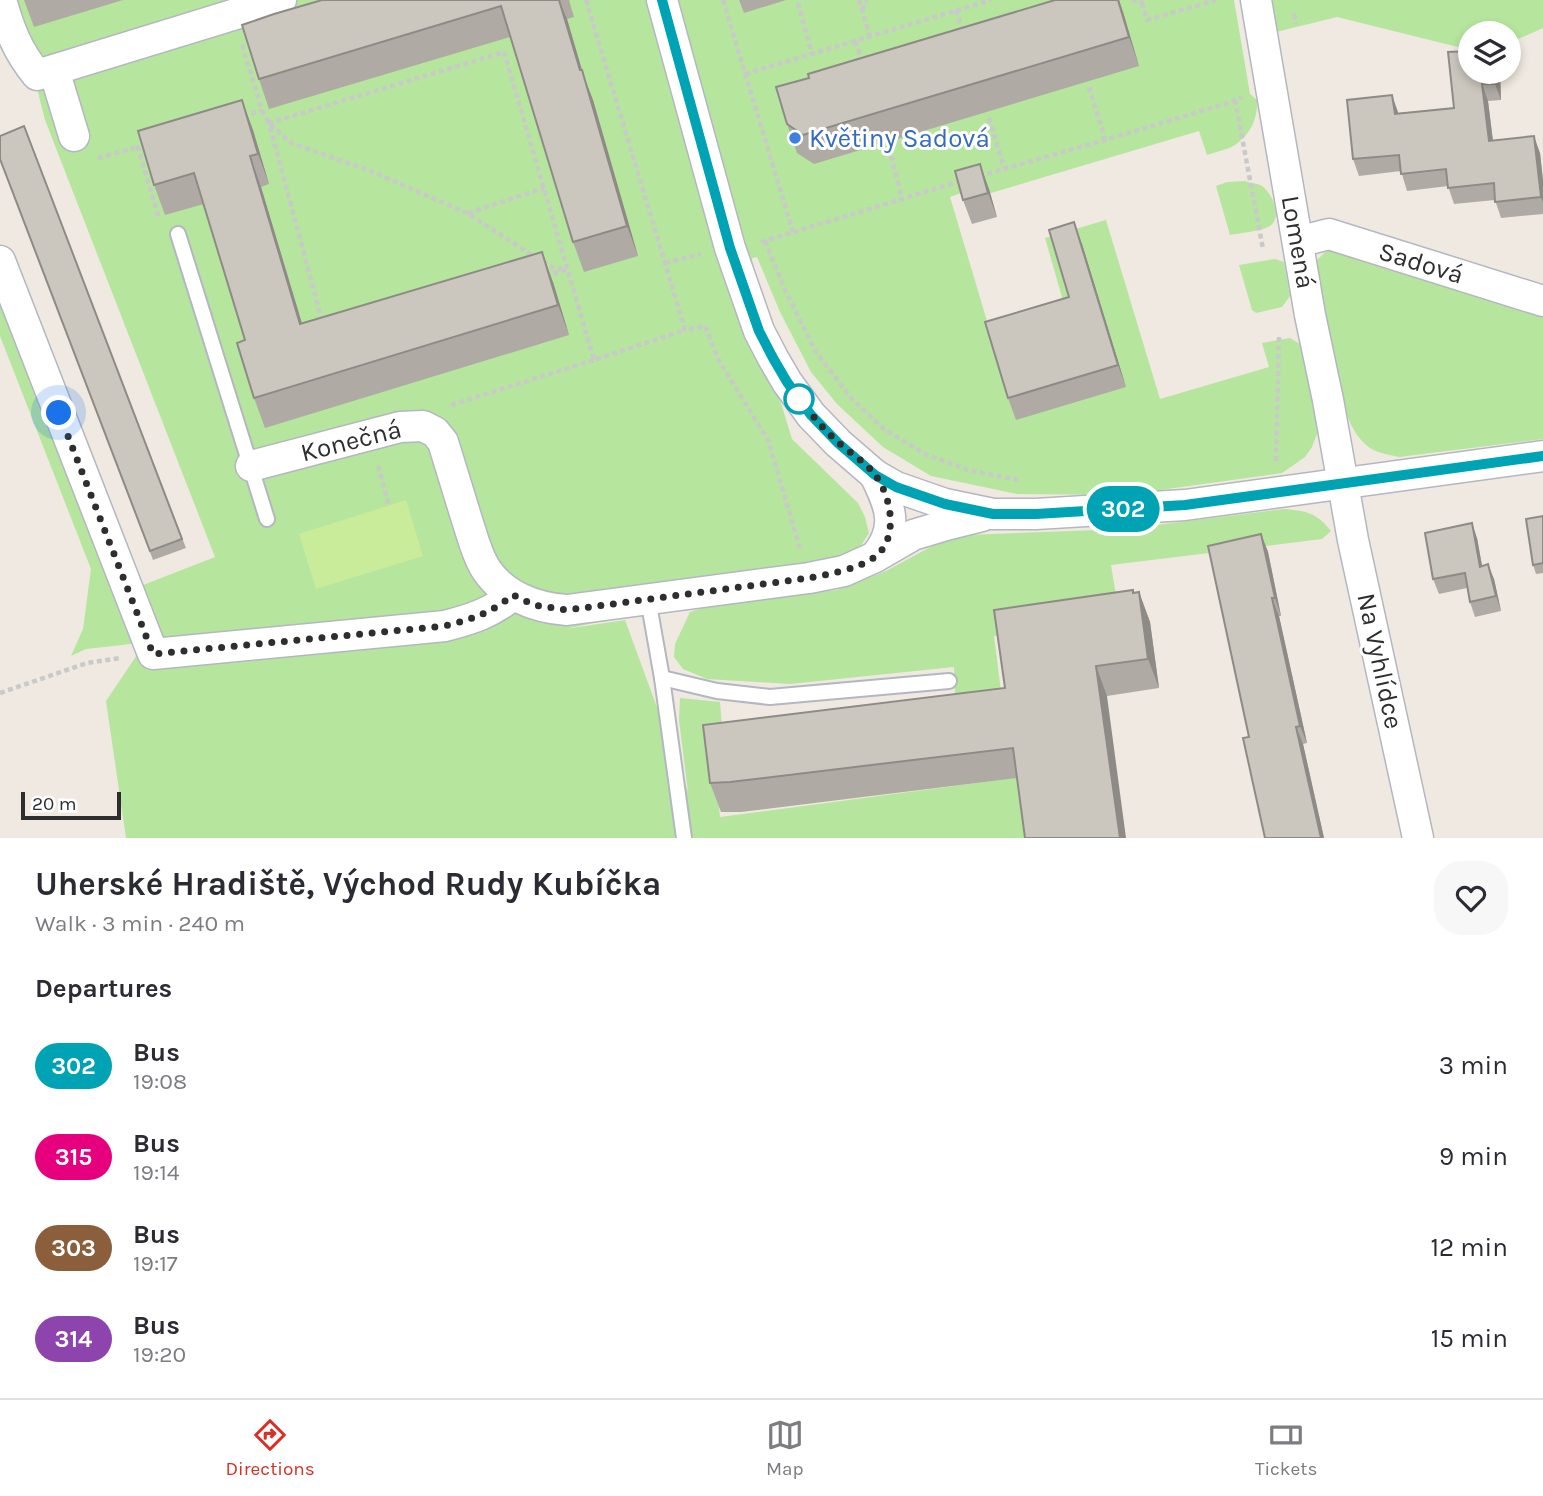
<!DOCTYPE html>
<meta charset="utf-8">
<style>
body{margin:0;font-family:Karla,sans-serif;background:#f7f7f7;color:#2b2b33;height:100vh;display:flex;flex-direction:column;font-size:26px;white-space:nowrap}
*{box-sizing:border-box;margin:0}
p{font-size:23px;color:#7c7c81}
.icon{flex:none;width:38px;height:38px;fill:none;stroke:currentColor;stroke-width:2;stroke-linecap:round;stroke-linejoin:round}
.map{position:relative;height:838px;overflow:hidden}
.panel{display:flex;flex-direction:column;background:#fff;flex:1}
.panel>*{flex:none}
.badge{padding:0 14px;border-radius:23px;font-size:24px;line-height:46px}
.controls{position:absolute;left:1458px;top:21px;display:grid;gap:14px}
.controls a{display:grid;place-items:center;width:63px;height:63px;border-radius:50%;background:#fff;box-shadow:0 4px 10px #0003;font-size:35px}
.scale{position:absolute;left:21px;bottom:18px;width:100px;box-sizing:border-box;padding-left:7px;border:4px solid #2e2e2e;border-top:0;font-size:19px;line-height:24px;white-space:nowrap;color:#2e2e2e;-webkit-text-stroke:5px #fff;paint-order:stroke}
.you{position:absolute;width:35px;height:35px;margin:-18px;border:5px solid #fff;border-radius:50%;background:#1a73e8;box-shadow:0 0 0 10px #1a73e833}
.map>.badge{position:absolute;translate:-50% -50%;box-shadow:0 0 0 4px #fff}
h2{padding:0 35px;font-size:26px;line-height:63px}
.round{display:grid;place-items:center;flex:none;width:74px;height:74px;border-radius:28px;background:#f7f7f7}
.summary{display:flex;align-items:center;justify-content:space-between;height:119px;padding:0 35px}
h1{font-size:33px;font-weight:700;line-height:52px}
ul{padding:0;list-style:none}
li{display:flex;align-items:center;gap:21px;height:91px;padding:0 35px}
li div{flex:1}
li b{display:block;font-size:26px}
li em{font-style:normal}
li .badge{min-width:77px;font-weight:700;text-align:center}
.menu{display:flex;justify-content:space-around;align-items:center;height:98px;border-top:2px solid #e1e1e2;background:#fff;font-size:19px;color:#7c7c81}
.menu a{display:grid;justify-items:center;gap:4px}
.menu .selected{color:#d93025}
.map>svg:first-child{display:block}
.green{fill:#b6e59e}
.pitch{fill:#c9ec9a}
.lines{fill:none;stroke-linecap:round;stroke-linejoin:round}
.lane-casing{stroke:#b4b7c1;stroke-width:18}
.street-casing{stroke:#b4b7c1;stroke-width:33}
.path{stroke:#c9c9c9;stroke-width:4.5;stroke-dasharray:5 3.5;stroke-linecap:butt}
.lane{stroke:#fff;stroke-width:14}
.street{stroke:#fff;stroke-width:30}
.wall{fill:#afaba4}
.shaded-wall{fill:#8e8b86}
.building{fill:#cbc7bf;stroke:#8e8b86;stroke-width:2}
.line-casing{stroke:#fff;stroke-width:16}
.line{stroke:#00a3b4;stroke-width:10}
.walk{stroke:#2e2e2e;stroke-width:7;stroke-dasharray:0 12.6}
.shop-dot{fill:#3f7fe0;stroke:#fff;stroke-width:2.5}
.stop-dot{fill:#fff;stroke:#00a3b4;stroke-width:3.5}
.labels{text-anchor:middle;dominant-baseline:central;stroke-width:6;stroke-linejoin:round;paint-order:stroke}
.shop-label{font-size:26px;fill:#366cbe;stroke:#fff;text-anchor:start}
.street-label{font-size:26px;fill:#2e2e2e;stroke:#fff}
</style>
<div class="map">
<svg width="1543" height="838" viewBox="0 0 1543 838">
<rect width="100%" height="100%" fill="#efe9e1"/>
<!-- green -->
<g class="green">
<path d="M12,0H1234L1250,94L1257,100C1258,118 1251,134 1235,145C1227,150 1215,152 1207,155L1199,131L991,193L964,192L950,197L993,341L1068,318L1045,238L1106,220L1160,399L1269,367L1262,343L1290,338L1300,344L1316,415L1317,434L1312,447L1305,457L1282,473L1124,495L1017,494L931,476L883,447L837,404L811,372L780,312L757,257L752,258L759,331L792,439L858,503L865,517L869,533L853,558L809,578L565,629L625,620L688,792L679,720L680,698L720,702L722,727L713,754L720,817L1022,777L1030,838H126L106,701L147,640L133,589L215,557L45,120L22,29Z"/>
<polygon points="1270,0 1543,0 1543,28 1509,43 1508,33 1470,33 1470,50 1337,17 1276,32"/>
<path d="M1245,181C1250,183 1257,183 1262,186C1272,193 1283,217 1270,226C1262,231 1241,233 1230,235L1216,186L1227,182Z"/>
<path d="M1330,250L1543,311V439L1399,457C1387,454 1374,453 1365,444C1341,422 1337,373 1331,342C1325,316 1320,289 1314,263L1324,253Z"/>
<polygon points="1275,259 1284,262 1290,296 1282,307 1256,313 1252,310 1239,265"/>
<polygon points="0,281 133,638 131,644 86,649 71,656 83,629 91,569 0,336"/>
<path d="M1284,509C1306,511 1316,512 1331,531L1322,539L1111,565L1119,613L1089,621L994,636L1004,715L956,724L954,667L790,684L707,679L683,669L674,657L675,644L690,612L714,604L837,590L886,571L934,545L966,535L1124,529Z"/>
</g>
<!-- pitch -->
<polygon class="pitch" points="406,500 423,556 316,589 299,534"/>
<g class="lines">
<defs>
<g id="lane">
<polyline points="178,234 267,519"/>
<polyline points="648,599 662,678 684,838"/>
<polyline points="662,678 717,691 770,697 949,681"/>
</g>
<g id="street">
<path d="M1,0C10,31 17,50 37,75L281,0"/>
<polyline points="662,0 730,248 759,331 773,358 787,382 811,415 838,443 875,475 896,487 945,504 993,514 1036,514 1185,505 1543,456"/>
<polyline points="1256,0 1310,315 1328,400 1353,540 1418,838"/>
<polyline points="54,70 74,136"/>
<polyline points="1298,242 1329,234 1543,301"/>
<path d="M0,261L153,654L445,626C472,619 491,613 513,595"/>
<path d="M251,466L400,427L423,426L435,432L443,442C451,468 459,494 467,520C472,535 476,552 484,566C501,595 535,608 567,610L809,578L844,571L875,557L913,535L946,525L982,516"/>
<path d="M875,475C890,506 900,527 875,557"/>
</g>
</defs>
<!-- lane casing -->
<use href="#lane" class="lane-casing"/>
<!-- street casing -->
<use href="#street" class="street-casing"/>
<!-- path -->
<g class="path">
<polyline points="586,0 685,330 705,326 718,359 768,440 800,548"/>
<polyline points="723,0 793,232"/>
<polyline points="859,0 870,37"/>
<polyline points="1132,0 1142,3 1139,0"/>
<polyline points="798,3 812,54"/>
<polyline points="1142,3 1147,20 1216,0"/>
<polyline points="862,10 867,0"/>
<polyline points="956,10 963,33"/>
<polyline points="1294,14 1296,24"/>
<polyline points="856,41 862,64"/>
<polyline points="242,45 262,110 269,123 291,143 368,170 467,213 535,257"/>
<polyline points="745,74 991,0"/>
<polyline points="1089,87 1105,140"/>
<polyline points="1235,100 1263,249"/>
<polyline points="243,116 262,110"/>
<polyline points="989,118 1004,168"/>
<polyline points="147,144 138,147 159,219"/>
<polyline points="889,148 902,199"/>
<polyline points="98,158 138,147"/>
<polyline points="979,176 1105,140 1228,103 1242,97"/>
<polyline points="468,213 544,188"/>
<polyline points="765,241 784,288 816,352 852,399 884,429 925,454 968,470 1018,480"/>
<polyline points="761,242 961,181"/>
<polyline points="543,261 553,268 563,269"/>
<polyline points="665,263 701,254"/>
<polyline points="545,276 568,269"/>
<polyline points="322,321 269,123 504,52 594,360 685,330"/>
<polyline points="451,405 594,360"/>
<polyline points="1276,461 1279,336"/>
<polyline points="378,466 389,506"/>
<polyline points="0,693 87,663 121,658"/>
</g>
<!-- lane -->
<use href="#lane" class="lane"/>
<!-- street -->
<use href="#street" class="street"/>
</g>
<!-- wall -->
<g class="wall">
<polygon points="24,0 123,0 34,27"/>
<polygon points="322,0 569,0 574,17 567,19 584,77 593,100 638,256 584,272 573,242 510,37 269,109 259,79"/>
<polygon points="739,0 786,0 744,13"/>
<polygon points="1123,12 1139,66 814,164 797,153 787,124"/>
<polygon points="1448,52 1500,72 1501,100 1488,101 1493,141 1540,153 1543,181 1543,214 1501,218 1495,200 1454,204 1448,186 1407,191 1401,171 1359,176 1353,159 1398,113 1454,108"/>
<polygon points="24,126 186,548 153,560 0,160"/>
<polygon points="253,130 269,184 261,187 302,323 553,282 569,335 265,428 254,398 245,340 204,204 165,215 154,185"/>
<polygon points="989,189 997,217 972,224 963,200"/>
<polygon points="1082,244 1126,387 1016,420 1008,398 1069,297"/>
<polygon points="1543,516 1543,573 1536,574 1533,565"/>
<polygon points="1261,534 1268,552 1281,616 1279,616 1307,743 1303,744 1324,838 1265,838 1249,737"/>
<polygon points="1477,538 1482,566 1494,579 1501,611 1475,617 1470,602 1467,588 1439,594 1433,579"/>
<polygon points="1139,592 1150,622 1159,688 1107,696 1017,778 741,812 721,812 710,783 1005,688"/>
</g>
<!-- shaded-wall -->
<g class="shaded-wall">
<polygon points="559,0 567,19 584,77 593,100 638,256 627,226"/>
<polygon points="1118,0 1119,0 1123,12 1139,66 1129,37"/>
<polygon points="1495,72 1500,72 1501,100 1495,84"/>
<polygon points="1482,84 1488,101 1495,158 1489,141"/>
<polygon points="1392,95 1398,112 1401,130 1395,114"/>
<polygon points="242,100 253,130 269,184 258,154"/>
<polygon points="1534,136 1540,153 1543,181 1543,203 1541,197"/>
<polygon points="250,156 261,187 311,354 300,324"/>
<polygon points="980,164 989,189 997,217 988,193"/>
<polygon points="1074,222 1082,244 1126,387 1118,365"/>
<polygon points="542,252 553,282 569,335 558,305"/>
<polygon points="1472,523 1477,538 1485,582 1480,567"/>
<polygon points="1261,534 1268,552 1281,616 1275,598"/>
<polygon points="1488,564 1494,579 1501,611 1496,596"/>
<polygon points="1139,592 1150,622 1159,688 1148,659"/>
<polygon points="1272,598 1279,616 1307,743 1300,726"/>
<polygon points="1096,666 1107,696 1126,838 1120,838"/>
<polygon points="1296,727 1303,744 1324,838 1321,838"/>
</g>
<!-- building -->
<g class="building">
<polygon points="322,0 559,0 580,70 582,70 627,226 573,242 501,6 259,79 242,25 274,14"/>
<polygon points="1055,0 1118,0 1129,37 803,135 787,124 776,87 809,78 808,74"/>
<polygon points="1470,51 1470,72 1495,72 1495,84 1482,84 1489,141 1534,136 1541,197 1495,202 1494,183 1448,188 1446,169 1401,174 1399,155 1353,159 1347,100 1392,95 1395,114 1454,108 1448,52"/>
<polygon points="242,100 258,154 250,156 300,324 542,252 558,305 254,398 237,343 245,340 194,173 154,185 138,131"/>
<polygon points="24,126 182,539 150,551 0,159 0,136"/>
<polygon points="980,164 988,193 963,200 955,171"/>
<polygon points="1074,222 1118,365 1008,398 985,322 1069,297 1049,230"/>
<polygon points="1543,516 1543,563 1533,565 1526,519"/>
<polygon points="1472,523 1480,567 1488,564 1496,596 1470,602 1465,573 1433,579 1425,533"/>
<polygon points="1261,534 1275,598 1272,598 1300,726 1296,727 1321,838 1265,838 1243,738 1249,737 1208,546"/>
<polygon points="1133,590 1133,593 1139,592 1148,659 1096,666 1120,838 1025,838 1013,748 730,782 710,783 703,725 1005,688 994,610"/>
</g>
<g class="lines">
<defs>
<polyline id="line" points="662,0 730,248 759,331 773,358 787,382 811,415 838,443 875,475 896,487 945,504 993,514 1036,514 1185,505 1543,456"/>
</defs>
<!-- line casing -->
<use href="#line" class="line-casing"/>
<!-- line -->
<use href="#line" class="line"/>
<!-- walk -->
<path class="walk" d="M59,413L153,654L445,626C472,619 491,613 513,595L534,605L567,610L809,578C829,574 860,569 876,556C899,537 891,497 876,476C868,464 850,453 839,443C824,430 811,414 799,399"/>
</g>
<!-- markers -->
<circle class="shop-dot" cx="795" cy="138" r="7"/>
<circle class="stop-dot" cx="799" cy="399" r="14"/>
<g class="labels">
<!-- shop labels -->
<g class="shop-label">
<text x="809" y="138">Květiny Sadová</text>
</g>
<!-- street labels -->
<g class="street-label">
<text transform="translate(1298 242) rotate(80)">Lomená</text>
<text transform="translate(1421 263) rotate(17)">Sadová</text>
<text transform="translate(351 441) rotate(-14)">Konečná</text>
<text transform="translate(1380 661) rotate(78)">Na Vyhlídce</text>
</g>
</g>
</svg>
<div class="controls">
<a><svg class="icon" aria-label="layers" viewBox="0 0 24 24"><path d="M12 4l9 5-9 5-9-5zM3 14l9 5 9-5"/></svg></a>
</div>
<div class="scale">20 m</div>
<div class="you" style="left:59px;top:413px"></div>
<b class="badge" style="left:1123px;top:509px;background:#00a3b4;color:#fff">302</b>
</div>
<section class="panel">
<div class="summary"><div><h1>Uherské Hradiště, Východ Rudy Kubíčka</h1><p>Walk · 3 min · 240 m</p></div><a class="round"><svg class="icon" aria-label="heart" viewBox="0 0 24 24"><path d="M12 20l-8-8c-3-5 5-10 8-4 3-6 11-1 8 4z"/></svg></a></div>
<h2>Departures</h2>
<ul>
<li><span class="badge" style="background:#00a3b4;color:#fff">302</span><div><b>Bus</b><p>19:08</p></div><em>3 min</em></li>
<li><span class="badge" style="background:#e6007e;color:#fff">315</span><div><b>Bus</b><p>19:14</p></div><em>9 min</em></li>
<li><span class="badge" style="background:#8b5e3c;color:#fff">303</span><div><b>Bus</b><p>19:17</p></div><em>12 min</em></li>
<li><span class="badge" style="background:#8e44ad;color:#fff">314</span><div><b>Bus</b><p>19:20</p></div><em>15 min</em></li>
</ul>
</section>
<nav class="menu">
<a class="selected"><svg class="icon" aria-label="directions" viewBox="0 0 24 24"><path d="M12 3l9 9-9 9-9-9zM9 14v-3h6M13 9l2 2-2 2"/></svg>Directions</a>
<a><svg class="icon" aria-label="map" viewBox="0 0 24 24"><path d="M3 6l6-2 6 2 6-2v14l-6 2-6-2-6 2zM9 4v14M15 6v14"/></svg>Map</a>
<a><svg class="icon" aria-label="tickets" viewBox="0 0 24 24"><path d="M3 7h18v10H3zM15 7v10"/></svg>Tickets</a>
</nav>
